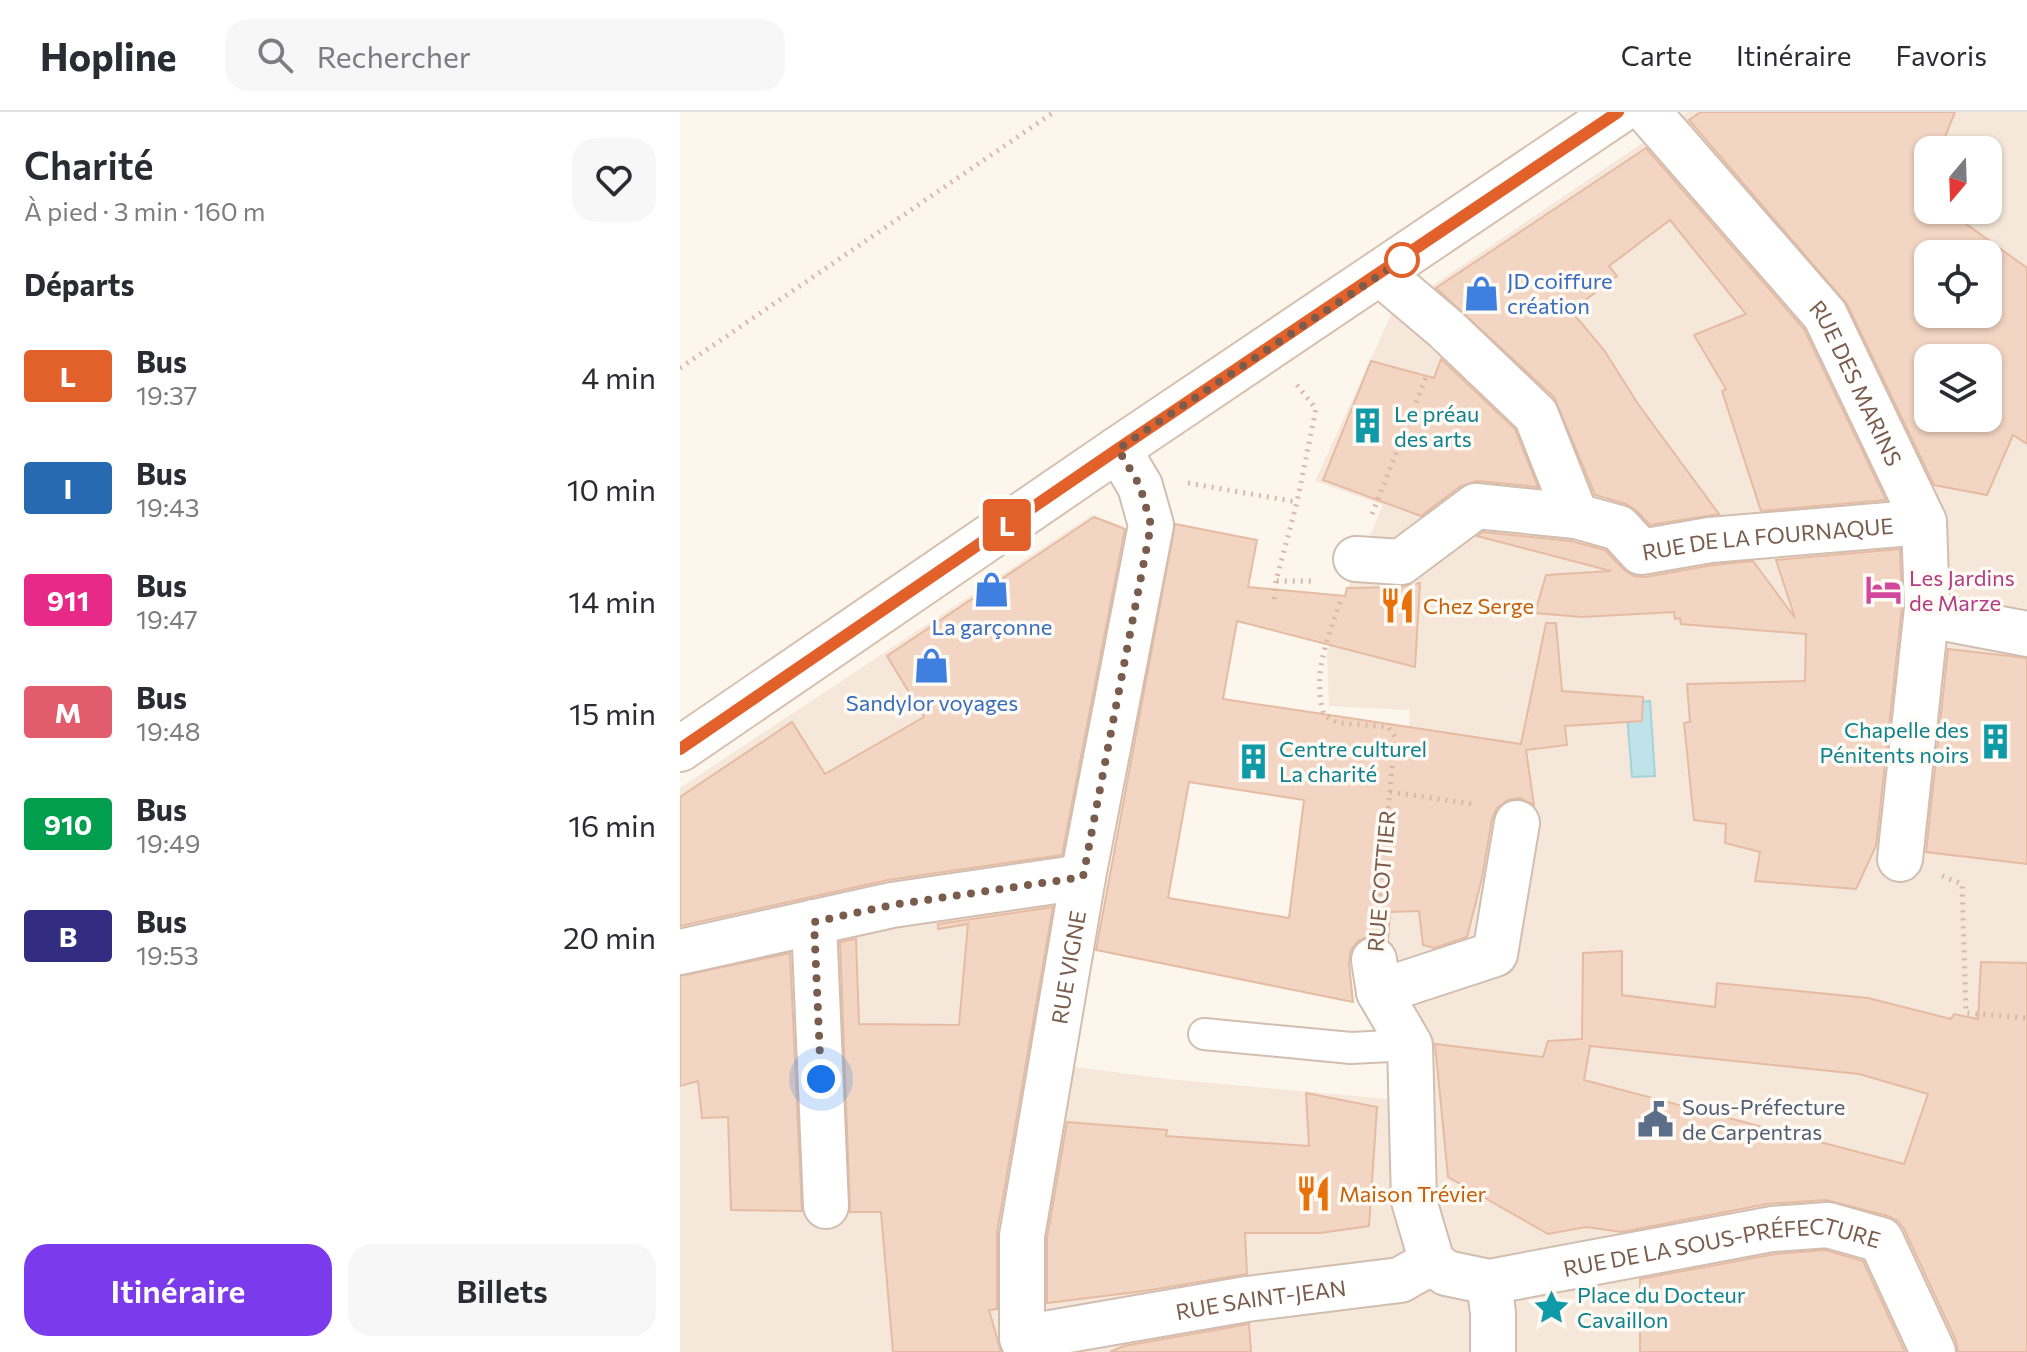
<!DOCTYPE html>
<html lang="fr">
<meta charset="utf-8">
<style>
body{margin:0;font-family:Commissioner,sans-serif;background:#f7f7f7;color:#2b2b33;height:100vh;display:flex;flex-direction:column;font-size:30px;white-space:nowrap}
*{box-sizing:border-box;margin:0}
p{font-size:26px;color:#7c7c81}
.icon{flex:none;width:44px;height:44px;fill:none;stroke:currentColor;stroke-width:2;stroke-linecap:round;stroke-linejoin:round}
.map{position:relative;flex:1;overflow:hidden}
.side{display:flex;flex-direction:column;background:#fff;width:680px}
.side>*{flex:none}
.badge{padding:0 16px;border-radius:6px;font-size:28px;line-height:52px}
.needle{width:52px;rotate:199deg}
.fabs{position:absolute;left:1234px;top:24px;display:grid;gap:16px}
.fabs a{display:grid;place-items:center;width:88px;height:88px;border-radius:16px;background:#fff;box-shadow:0 2px 6px #0004;font-size:40px}
.you{position:absolute;width:40px;height:40px;margin:-20px;border:6px solid #fff;border-radius:50%;background:#1a73e8;box-shadow:0 0 0 12px #1a73e833}
.map>.badge{position:absolute;translate:-50% -50%;box-shadow:0 0 0 4px #fff}
h2{padding:0 24px;font-size:30px;line-height:72px}
.round{display:grid;place-items:center;flex:none;width:84px;height:84px;border-radius:24px;background:#f7f7f7}
.headline{display:flex;align-items:center;justify-content:space-between;height:136px;padding:0 24px}
h1{font-size:38px;font-weight:600;line-height:60px}
.action{display:flex;gap:16px;margin-top:auto;padding:16px 24px}
.action a{flex:1;height:92px;border-radius:24px;background:#7c3aed;color:#fff;font-size:32px;font-weight:600;line-height:92px;text-align:center}
.action a+a{background:#f7f7f7;color:#2b2b33}
ul{padding:0;list-style:none}
li{display:flex;align-items:center;gap:24px;height:112px;padding:0 24px}
li div{flex:1}
li b{display:block;font-size:30px}
li em{font-style:normal}
li .badge{min-width:88px;font-weight:700;text-align:center}
header{display:flex;align-items:center;gap:48px;box-sizing:border-box;height:112px;padding:0 40px;background:#fff;border-bottom:2px solid #e1e1e2}
header strong{font-size:38px}
nav{display:flex;gap:44px;margin-inline-start:auto;font-size:28px}
.search{width:560px;height:72px;background:#f7f7f7;display:flex;align-items:center;gap:20px;box-sizing:border-box;padding:0 28px;border-radius:24px;color:#7c7c81;font-size:30px}
main{display:flex;flex:1;min-height:0}
.map>svg:first-child{display:block}
.residential{fill:#f5e8da;fill-rule:evenodd}
.water{fill:#bfe3e8;stroke:#a5d3da;stroke-width:2}
.building{fill:#f3d5c3;stroke:#e6bba3;stroke-width:2;fill-rule:evenodd}
.lines{fill:none;stroke-linecap:round;stroke-linejoin:round}
.lane-casing{stroke:#d1beb0;stroke-width:34}
.street-casing{stroke:#d1beb0;stroke-width:48}
.secondary-casing{stroke:#d6c0b0;stroke-width:48}
.path{stroke:#d9b8a5;stroke-width:5;stroke-dasharray:2 6;stroke-linecap:butt}
.lane{stroke:#fff;stroke-width:30}
.street{stroke:#fff;stroke-width:44}
.secondary{stroke:#fff;stroke-width:44}
.line-casing{stroke:#fff;stroke-width:18}
.line{stroke:#e2612b;stroke-width:12}
.walk{stroke:#7a5c4d;stroke-width:8;stroke-dasharray:0 14.4}
.stop-dot{fill:#fff;stroke:#e2612b;stroke-width:4}
.labels{text-anchor:middle;dominant-baseline:central;stroke-width:7;stroke-linejoin:round;paint-order:stroke}
.shop-label{font-size:22px;fill:#366cbe;stroke:#fffaf3}
.street-label{font-size:22px;fill:#7a5c4d;stroke:#fffaf3}
.culture-label{font-size:22px;fill:#0d838f;stroke:#fffaf3;text-anchor:start}
.hotel-label{font-size:22px;fill:#b23c85;stroke:#fffaf3;text-anchor:start}
.food-label{font-size:22px;fill:#c56008;stroke:#fffaf3;text-anchor:start}
.service-label{font-size:22px;fill:#4e5e75;stroke:#fffaf3;text-anchor:start}
</style>
<header>
<strong>Hopline</strong>
<div class="search"><svg class="icon" aria-label="search" viewBox="0 0 24 24"><circle cx="10" cy="10" r="6"/><path d="M15 15l6 6"/></svg>Rechercher</div>
<nav><a>Carte</a><a>Itinéraire</a><a>Favoris</a></nav>
</header>
<main>
<section class="side">
<div class="headline"><div><h1>Charité</h1><p>À pied · 3 min · 160 m</p></div><a class="round"><svg class="icon" aria-label="heart" viewBox="0 0 24 24"><path d="M12 20l-8-8c-3-5 5-10 8-4 3-6 11-1 8 4z"/></svg></a></div>
<h2>Départs</h2>
<ul>
<li><span class="badge" style="background:#e2612b;color:#fff">L</span><div><b>Bus</b><p>19:37</p></div><em>4 min</em></li>
<li><span class="badge" style="background:#276ab1;color:#fff">I</span><div><b>Bus</b><p>19:43</p></div><em>10 min</em></li>
<li><span class="badge" style="background:#e72987;color:#fff">911</span><div><b>Bus</b><p>19:47</p></div><em>14 min</em></li>
<li><span class="badge" style="background:#e15d6d;color:#fff">M</span><div><b>Bus</b><p>19:48</p></div><em>15 min</em></li>
<li><span class="badge" style="background:#009e4d;color:#fff">910</span><div><b>Bus</b><p>19:49</p></div><em>16 min</em></li>
<li><span class="badge" style="background:#322d81;color:#fff">B</span><div><b>Bus</b><p>19:53</p></div><em>20 min</em></li>
</ul>
<div class="action"><a>Itinéraire</a><a>Billets</a></div>
</section>
<div class="map">
<svg width="1347" height="1240" viewBox="0 0 1347 1240">
<rect width="100%" height="100%" fill="#fdf6ec"/>
<!-- residential -->
<path class="residential" d="M1008,0H1347V1240H0V676L412,403L437,412L441,455L358,950L487,967L752,991L700,845L727,650L730,598L649,594L647,541L669,474L703,393L635,369L712,201ZM1248,38H1308V98H1248ZM1248,142H1308V202H1248ZM1248,246H1308V306H1248Z"/>
<!-- water -->
<polygon class="water" points="970,589 975,664 952,665 946,591"/>
<!-- building -->
<g class="building">
<path d="M1021,0H1275L1260,38H1248V66L1242,80L1248,85V98H1267L1347,156V332L1333,323L1307,383L1254,373L1167,192L1009,8ZM1248,142H1308V202H1248ZM1248,246H1308V306H1248Z"/>
<polygon points="966,36 1124,217 1206,388 1081,399 1042,279 1046,277 1014,223 1066,202 990,108 929,154 937,164 891,199 924,238 958,292 1039,402 970,413 957,399 946,392 915,383 874,285 756,176"/>
<polygon points="761,247 835,317 858,375 797,369 781,374 741,404 643,368 691,249 754,266"/>
<polygon points="414,405 445,417 382,743 208,768 0,814 0,685 112,610 145,662 244,605 207,544"/>
<path d="M495,412L577,428L568,475L665,484L667,476L719,475L740,471L735,555L557,509L543,587L841,632L866,511H876L882,579L963,585L962,609L885,614L887,633L846,638L854,693L840,686L828,688L817,696L812,707L802,766L787,825L754,836L743,833L739,799L710,800L708,828L702,824H689L678,829L671,838L669,852L673,890L416,838ZM509,670L624,688L609,806L488,786Z"/>
<polygon points="803,420 891,429 925,438 943,457 954,464 965,465 1033,453 1073,449 1115,506 1096,448 1220,437 1222,495 1196,734 1176,777 1075,769 1080,740 1045,731 1046,712 1014,708 1004,611 1010,610 1007,572 1125,569 1126,522 1001,512 1000,506 995,507 994,500 902,505 855,501 866,463 931,459 797,424"/>
<polygon points="1268,537 1347,546 1347,752 1246,740"/>
<polygon points="373,795 317,1120 317,1197 309,1198 321,1240 213,1240 201,1100 170,1100 160,830 176,827 179,912 279,913 288,812 258,817 258,812"/>
<path d="M942,839V883L1035,895L1037,871L1188,886L1271,907L1274,902L1298,907L1301,850L1347,851V1240H1278L1276,1229L1224,1117L1218,1109L1208,1104L1146,1088L1087,1092L942,1120L906,1115L868,1122L768,1065L755,932L863,945L868,929L902,927L903,841ZM910,934L1179,962L1248,982L1224,1052L904,968Z"/>
<polygon points="110,841 122,1099 51,1098 48,1005 22,1006 18,969 0,974 0,864"/>
<polygon points="626,981 697,995 689,1114 640,1121 565,1121 567,1162 464,1179 367,1191 367,1126 387,1010 487,1018 486,1024 629,1034"/>
<polygon points="1145,1138 1183,1149 1225,1240 960,1240 960,1167 1095,1142"/>
<polygon points="569,1212 571,1240 430,1240 444,1234"/>
</g>
<g class="lines">
<defs>
<polyline id="lane" points="524,922 671,936 730,933"/>
<g id="street">
<path id="s1" d="M968,0L1145,203L1244,410L1247,496L1268,507L1347,522"/>
<polyline points="701,162 766,217 856,303 896,404"/>
<path id="s2" d="M676,447L721,450L796,394L896,404L939,416L961,440L1030,428L1244,410"/>
<polyline points="1220,747 1247,496"/>
<polyline points="134,810 146,1094"/>
<polyline points="0,840 212,793 403,765"/>
<polyline points="694,848 699,880 730,933 734,1089 752,1150"/>
<polyline points="699,880 815,842 837,711"/>
<polyline points="809,1170 813,1201 813,1240"/>
<path id="s3" d="M342,1226L567,1187L720,1168L752,1150L766,1161L809,1170L1092,1117L1148,1113L1201,1128L1253,1240"/>
<path id="s4" d="M348,1240L342,1226V1124L403,765L471,413L460,374L438,337"/>
</g>
<polyline id="secondary" points="0,637 438,337 938,0"/>
</defs>
<!-- lane casing -->
<use href="#lane" class="lane-casing"/>
<!-- street casing -->
<use href="#street" class="street-casing"/>
<!-- secondary casing -->
<use href="#secondary" class="secondary-casing"/>
<!-- path -->
<g class="path">
<polyline points="0,256 374,0"/>
<polyline points="617,273 636,297 617,390 596,469 635,469"/>
<polyline points="508,371 617,390"/>
<polyline points="692,402 747,263"/>
<polyline points="594,487 596,469"/>
<path d="M660,490C647,528 632,563 644,603L658,611L708,615L715,625L698,803"/>
<polyline points="710,680 793,692"/>
<polyline points="1262,764 1282,772 1286,901 1347,906"/>
</g>
<!-- lane -->
<use href="#lane" class="lane"/>
<!-- street -->
<use href="#street" class="street"/>
<!-- secondary -->
<use href="#secondary" class="secondary"/>
</g>
<g class="lines">
<defs>
<polyline id="line" points="0,637 438,337 938,0"/>
</defs>
<!-- line casing -->
<use href="#line" class="line-casing"/>
<!-- line -->
<use href="#line" class="line"/>
<!-- walk -->
<polyline class="walk" points="141,967 134,810 212,793 403,765 471,413 460,374 438,337 722,148"/>
</g>
<!-- icons -->
<defs>
<symbol id="shop-bare" viewBox="-9 -9 18 18"><path d="M-5-2.5h2.3a2.7 3.5 0 0 1 5.4 0H5L5.5 6h-11ZM-1.5-2.5h3a1.5 2.3 0 0 0-3 0Z" fill="#3f7fe0" stroke="#fffaf3" stroke-width="2.5" paint-order="stroke"/></symbol>
<symbol id="building-bare" viewBox="-9 -9 18 18"><path d="M-4-6H4V6H1V3H-1V6H-4ZM-2.5-4.3h1.7v1.8h-1.7ZM.8-4.3h1.7v1.8H.8ZM-2.5-1h1.7V.8h-1.7ZM.8-1h1.7V.8H.8Z" fill="#0f9aa8" stroke="#fffaf3" stroke-width="2.5" paint-order="stroke"/></symbol>
<symbol id="hotel-bare" viewBox="-9 -9 18 18"><path d="M-6-4.5h1.5V1H6V5H4.5V3h-9V5H-6ZM-4 0a1.8 1.8 0 1 1 3.6 0ZM.5 0V-2.5h3Q6-2.5 6 0Z" fill="#d1479c" stroke="#fffaf3" stroke-width="2.5" paint-order="stroke"/></symbol>
<symbol id="restaurant-bare" viewBox="-9 -9 18 18"><path d="M-5-6h1v4h1v-4h1v4h1v-4h1v5L-1.5 .5V6h-2V.5L-5-1ZM5-6V6H3V1.5H1.5Q1.5-4 5-6Z" fill="#e8710a" stroke="#fffaf3" stroke-width="2.5" paint-order="stroke"/></symbol>
<symbol id="civic-bare" viewBox="-9 -9 18 18"><path d="M-.6-6.5H3V-4.5H.6V-3L4-1V1h2V6H-6V1h2V-1L-.6-3ZM-1.2 2.5V6h2.4V2.5Z" fill="#5c6f8a" stroke="#fffaf3" stroke-width="2.5" paint-order="stroke"/></symbol>
<symbol id="sight-bare" viewBox="-9 -9 18 18"><path d="M0-6L1.8-2.2L6-1.7L2.9 1.2L3.7 5.4L0 3.3L-3.7 5.4L-2.9 1.2L-6-1.7L-1.8-2.2Z" fill="#0f9aa8" stroke="#fffaf3" stroke-width="2.5" paint-order="stroke"/></symbol>
</defs>
<g fill-rule="evenodd">
<use href="#shop-bare" x="776" y="156" width="51" height="51"/>
<use href="#building-bare" x="662" y="288" width="51" height="51"/>
<use href="#shop-bare" x="286" y="452" width="51" height="51"/>
<use href="#hotel-bare" x="1178" y="452" width="51" height="51"/>
<use href="#restaurant-bare" x="692" y="468" width="51" height="51"/>
<use href="#shop-bare" x="226" y="528" width="51" height="51"/>
<use href="#building-bare" x="1290" y="604" width="51" height="51"/>
<use href="#building-bare" x="548" y="624" width="51" height="51"/>
<use href="#civic-bare" x="950" y="982" width="51" height="51"/>
<use href="#restaurant-bare" x="608" y="1056" width="51" height="51"/>
<use href="#sight-bare" x="846" y="1170" width="51" height="51"/>
</g>
<!-- markers -->
<circle class="stop-dot" cx="722" cy="148" r="16"/>
<g class="labels">
<!-- shop labels -->
<g class="shop-label">
<text x="827" y="168" text-anchor="start">JD coiffure<tspan x="827" dy="25">création</tspan></text>
<text x="312" y="514">La garçonne</text>
<text x="252" y="590">Sandylor voyages</text>
</g>
<!-- street labels -->
<g class="street-label">
<text stroke="none"><textPath href="#s1" startOffset="344">RUE DES MARINS</textPath></text>
<text stroke="none"><textPath href="#s2" startOffset="444">RUE DE LA FOURNAQUE</textPath></text>
<text transform="translate(701 769) rotate(-85)">RUE COTTIER</text>
<text stroke="none"><textPath href="#s4" startOffset="390">RUE VIGNE</textPath></text>
<text stroke="none"><textPath href="#s3" startOffset="718">RUE DE LA SOUS-PRÉFECTURE</textPath></text>
<text stroke="none"><textPath href="#s3" startOffset="242">RUE SAINT-JEAN</textPath></text>
</g>
<!-- culture labels -->
<g class="culture-label">
<text x="714" y="301">Le préau<tspan x="714" dy="25">des arts</tspan></text>
<text x="1289" y="617" text-anchor="end">Chapelle des<tspan x="1289" dy="25">Pénitents noirs</tspan></text>
<text x="599" y="636">Centre culturel<tspan x="599" dy="25">La charité</tspan></text>
<text x="897" y="1182">Place du Docteur<tspan x="897" dy="25">Cavaillon</tspan></text>
</g>
<!-- hotel labels -->
<g class="hotel-label">
<text x="1229" y="465">Les Jardins<tspan x="1229" dy="25">de Marze</tspan></text>
</g>
<!-- food labels -->
<g class="food-label">
<text x="743" y="493">Chez Serge</text>
<text x="659" y="1081">Maison Trévier</text>
</g>
<!-- service labels -->
<g class="service-label">
<text x="1002" y="994">Sous-Préfecture<tspan x="1002" dy="25">de Carpentras</tspan></text>
</g>
</g>
</svg>
<div class="fabs">
<a><svg class="needle" viewBox="-14 -14 28 28"><path d="M0-13l5 13h-10z" fill="#e53935"/><path d="M0 13l5-13h-10z" fill="#7c7c81"/></svg></a>
<a><svg class="icon" aria-label="locate" viewBox="0 0 24 24"><circle cx="12" cy="12" r="6"/><path d="M12 2v4M12 18v4M2 12h4M18 12h4"/></svg></a>
<a><svg class="icon" aria-label="layers" viewBox="0 0 24 24"><path d="M12 4l9 5-9 5-9-5zM3 14l9 5 9-5"/></svg></a>
</div>
<div class="you" style="left:141px;top:967px"></div>
<b class="badge" style="left:327px;top:413px;background:#e2612b;color:#fff">L</b>
</div>
</main>
